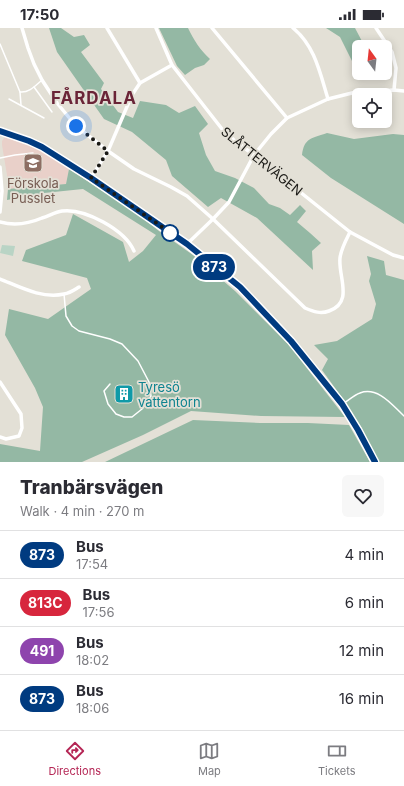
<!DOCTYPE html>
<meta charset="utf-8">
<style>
body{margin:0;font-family:Inter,sans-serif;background:#f7f7f7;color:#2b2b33;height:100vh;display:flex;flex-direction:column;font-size:15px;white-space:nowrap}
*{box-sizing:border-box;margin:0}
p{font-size:13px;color:#7c7c81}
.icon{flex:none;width:22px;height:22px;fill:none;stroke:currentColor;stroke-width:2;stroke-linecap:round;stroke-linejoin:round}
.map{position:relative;height:434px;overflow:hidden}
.sheet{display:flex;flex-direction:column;background:#fff;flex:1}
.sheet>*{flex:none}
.badge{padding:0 8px;border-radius:13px;font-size:14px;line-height:26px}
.needle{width:26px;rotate:345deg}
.buttons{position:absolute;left:352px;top:12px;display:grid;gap:8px}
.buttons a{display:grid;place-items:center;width:40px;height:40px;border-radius:6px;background:#fff;box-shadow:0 2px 10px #0003;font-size:20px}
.you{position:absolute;width:20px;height:20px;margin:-10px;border:3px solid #fff;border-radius:50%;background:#1a73e8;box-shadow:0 0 0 6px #1a73e833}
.map>.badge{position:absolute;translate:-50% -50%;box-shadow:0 0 0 2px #fff}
.round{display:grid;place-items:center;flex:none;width:42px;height:42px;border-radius:6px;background:#f7f7f7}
.summary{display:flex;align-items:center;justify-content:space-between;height:68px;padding:0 20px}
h1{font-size:19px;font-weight:800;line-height:30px}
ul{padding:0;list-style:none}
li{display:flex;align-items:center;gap:12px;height:48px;padding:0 20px;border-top:1px solid #e1e1e2}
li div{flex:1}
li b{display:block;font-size:15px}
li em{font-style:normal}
li .badge{min-width:44px;font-weight:700;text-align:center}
.status{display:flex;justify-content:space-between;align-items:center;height:28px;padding:0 20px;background:#fff;direction:ltr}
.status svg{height:11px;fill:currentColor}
.dock{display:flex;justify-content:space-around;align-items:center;height:56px;border-top:1px solid #e1e1e2;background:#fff;font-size:11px;color:#7c7c81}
.dock a{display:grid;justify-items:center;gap:2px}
.dock .on{color:#b52655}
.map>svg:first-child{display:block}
.education{fill:#e9d0c9}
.green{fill:#b9d4c5}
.forest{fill:#94b8a4}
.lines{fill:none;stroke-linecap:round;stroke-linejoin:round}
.lane{stroke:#fff;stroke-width:1.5}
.street{stroke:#fff;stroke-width:3.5}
.secondary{stroke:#fff;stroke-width:5}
.line-casing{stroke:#fff;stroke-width:9}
.line{stroke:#003b80;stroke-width:6}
.walk{stroke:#1b1a16;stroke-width:4;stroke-dasharray:0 7.2}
.stop-dot{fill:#fff;stroke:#003b80;stroke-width:2}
.labels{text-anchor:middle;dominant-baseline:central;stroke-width:3.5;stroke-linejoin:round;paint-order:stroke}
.street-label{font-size:13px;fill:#1b1a16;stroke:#e3e0d6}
.education-label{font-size:13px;fill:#785e54;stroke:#e3e0d6}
.culture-label{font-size:13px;fill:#0d838f;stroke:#e3e0d6;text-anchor:start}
.district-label{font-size:17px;font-weight:bold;letter-spacing:1px;fill:#6a2437;stroke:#e3e0d6}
</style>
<div class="status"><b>17:50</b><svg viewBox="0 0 49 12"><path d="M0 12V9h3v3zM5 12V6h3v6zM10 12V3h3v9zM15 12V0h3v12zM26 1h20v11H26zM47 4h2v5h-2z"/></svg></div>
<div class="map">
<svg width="404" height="434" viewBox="0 0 404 434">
<rect width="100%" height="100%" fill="#e3e0d6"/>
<!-- education -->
<polygon class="education" points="5,109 10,110 28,116 40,122 53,129 69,141 66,156 8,161 7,147 2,117 2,113"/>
<!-- green -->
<polygon class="green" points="2,217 15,218 13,228 0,225"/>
<!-- forest -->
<g class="forest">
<polygon points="49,0 61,0 74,9 84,7 90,17 81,24 104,55 101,61 118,84 133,90 140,73 166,77 179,85 195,78 208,96 199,105 206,127 215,143 235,150 254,160 269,176 280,180 290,187 300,177 306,183 297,194 310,205 321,215 312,223 313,242 257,190 221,170 208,179 172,148 166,132 132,104 104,91 57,24"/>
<path d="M159,0H188C194,12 200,22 210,31L204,37L195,40L185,47L177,38Z"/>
<polygon points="326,0 355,0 365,19 359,19 359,33 352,33 340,9"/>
<path d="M327,105L354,111L393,106L404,107V196L331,150L302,127C304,110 312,110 327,105Z"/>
<polygon points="69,141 139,187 159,203 193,227 235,263 288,316 345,389 261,388 191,383 143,407 82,434 0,434 0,416 40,423 43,379 35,360 5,307 9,281 48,291 91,261 87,250 22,233 26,222 66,207 73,186 123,214 129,234 143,223 156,207 83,161 44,165 7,172 8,161 66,156"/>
<polygon points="367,228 384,233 386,247 404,252 404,434 379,434 361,399 343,371 322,342 328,331 314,317 337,313 372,291 376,276 369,253 371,246"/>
<polygon points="193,392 260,395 308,395 349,397 370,434 105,434"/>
</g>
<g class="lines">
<!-- lane -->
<g class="lane">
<polyline points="0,16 20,64 21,77"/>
<polyline points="34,59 52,84"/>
<path d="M20,64C29,65 35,58 42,52"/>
<polyline points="9,71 44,90"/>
<polyline points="0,130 15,127 33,125"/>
<polyline points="64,266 66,288 72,298 79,303 110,311 122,316 138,333 149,354 151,368 142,381 132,389 124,389 116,386 108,376 104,363 110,356"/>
<path d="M344,375C349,372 354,367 360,365C378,358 393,378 404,388"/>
</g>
<!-- street -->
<g class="street">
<path d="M22,0L28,20L34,36L42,52L57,75L76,98L108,123L134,141L171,159L187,168L213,191L305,280C314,284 321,286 329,283C354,274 338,249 340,230C341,221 346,212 350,204"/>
<polyline points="107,0 140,55"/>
<polyline points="156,0 172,37 222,101 235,113 254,127 350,204 393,227 404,230"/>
<polyline points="212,0 287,90"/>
<path d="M293,0C315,18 320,45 328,71"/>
<polyline points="376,0 392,24 396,40 394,62"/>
<polyline points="0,139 2,163 0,184"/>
<polyline points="91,150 108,123 132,67 140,55 172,37"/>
<path d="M0,194C15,198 28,196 42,190C49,188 55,184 62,183C85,180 125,202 134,223"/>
<polyline points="187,216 213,191 229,174 254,127 271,106 287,90 328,71 356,64 394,62 404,63"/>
<path d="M0,251C20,259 42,271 64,266C70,265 74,262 79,259"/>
<polyline points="0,354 21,386 22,400 19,408 6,411 0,409"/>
</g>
<!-- secondary -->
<polyline class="secondary" points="0,103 29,113 42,119 91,150 187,216 240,259 291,313 342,376 358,401 375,434"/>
</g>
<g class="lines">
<defs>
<polyline id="line" points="0,103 29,113 42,119 91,150 187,216 240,259 291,313 342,376 358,402 375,434"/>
</defs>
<!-- line casing -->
<use href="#line" class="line-casing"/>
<!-- line -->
<use href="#line" class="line"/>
<!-- walk -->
<polyline class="walk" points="76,98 108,123 91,150 171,205 170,205"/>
</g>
<!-- icons -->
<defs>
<symbol id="school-square" viewBox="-11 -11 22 22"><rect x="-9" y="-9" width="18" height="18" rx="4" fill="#8d6e63" stroke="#e3e0d6"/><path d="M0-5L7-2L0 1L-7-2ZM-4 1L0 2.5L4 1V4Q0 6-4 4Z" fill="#fff"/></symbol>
<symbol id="building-square" viewBox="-11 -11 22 22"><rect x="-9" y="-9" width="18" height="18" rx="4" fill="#0f9aa8" stroke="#e3e0d6"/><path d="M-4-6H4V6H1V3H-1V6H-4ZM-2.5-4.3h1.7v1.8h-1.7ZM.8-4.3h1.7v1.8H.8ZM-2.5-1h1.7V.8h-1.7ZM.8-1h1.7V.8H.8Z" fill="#fff"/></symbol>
</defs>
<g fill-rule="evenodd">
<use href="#school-square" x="22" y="124" width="22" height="22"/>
<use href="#building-square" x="113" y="355" width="22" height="22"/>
</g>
<!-- markers -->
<circle class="stop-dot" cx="170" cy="205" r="8"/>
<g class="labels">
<!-- street labels -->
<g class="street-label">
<text transform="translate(262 133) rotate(39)">SLÅTTERVÄGEN</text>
</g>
<!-- education labels -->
<g class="education-label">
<text x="33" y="155">Förskola<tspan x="33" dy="15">Pusslet</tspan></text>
</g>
<!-- culture labels -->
<g class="culture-label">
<text x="138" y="359">Tyresö<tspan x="138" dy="15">vattentorn</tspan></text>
</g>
<!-- district labels -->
<g class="district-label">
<text x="94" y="70">FÅRDALA</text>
</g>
</g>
</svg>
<div class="buttons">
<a><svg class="needle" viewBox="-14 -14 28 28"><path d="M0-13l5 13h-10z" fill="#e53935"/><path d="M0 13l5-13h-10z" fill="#7c7c81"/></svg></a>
<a><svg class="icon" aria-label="locate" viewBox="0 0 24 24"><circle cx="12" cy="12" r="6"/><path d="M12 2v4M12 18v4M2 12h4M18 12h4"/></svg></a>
</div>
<div class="you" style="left:76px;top:98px"></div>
<b class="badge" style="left:214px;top:239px;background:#003b80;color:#fff">873</b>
</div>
<section class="sheet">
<div class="summary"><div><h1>Tranbärsvägen</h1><p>Walk · 4 min · 270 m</p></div><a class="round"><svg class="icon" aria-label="heart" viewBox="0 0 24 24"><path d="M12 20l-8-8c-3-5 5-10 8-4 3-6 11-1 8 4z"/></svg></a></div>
<ul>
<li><span class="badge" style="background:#003b80;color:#fff">873</span><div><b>Bus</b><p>17:54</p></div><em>4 min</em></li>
<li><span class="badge" style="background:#d7263d;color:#fff">813C</span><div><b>Bus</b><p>17:56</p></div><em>6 min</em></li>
<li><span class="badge" style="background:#8e44ad;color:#fff">491</span><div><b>Bus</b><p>18:02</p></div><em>12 min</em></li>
<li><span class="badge" style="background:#003b80;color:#fff">873</span><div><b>Bus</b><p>18:06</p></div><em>16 min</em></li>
</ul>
</section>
<nav class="dock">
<a class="on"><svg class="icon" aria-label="directions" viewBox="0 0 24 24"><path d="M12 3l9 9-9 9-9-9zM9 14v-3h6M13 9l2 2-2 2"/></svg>Directions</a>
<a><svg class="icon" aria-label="map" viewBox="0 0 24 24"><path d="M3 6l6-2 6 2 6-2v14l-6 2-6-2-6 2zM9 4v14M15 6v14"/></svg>Map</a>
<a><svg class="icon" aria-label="tickets" viewBox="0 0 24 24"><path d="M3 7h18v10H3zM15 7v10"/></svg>Tickets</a>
</nav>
